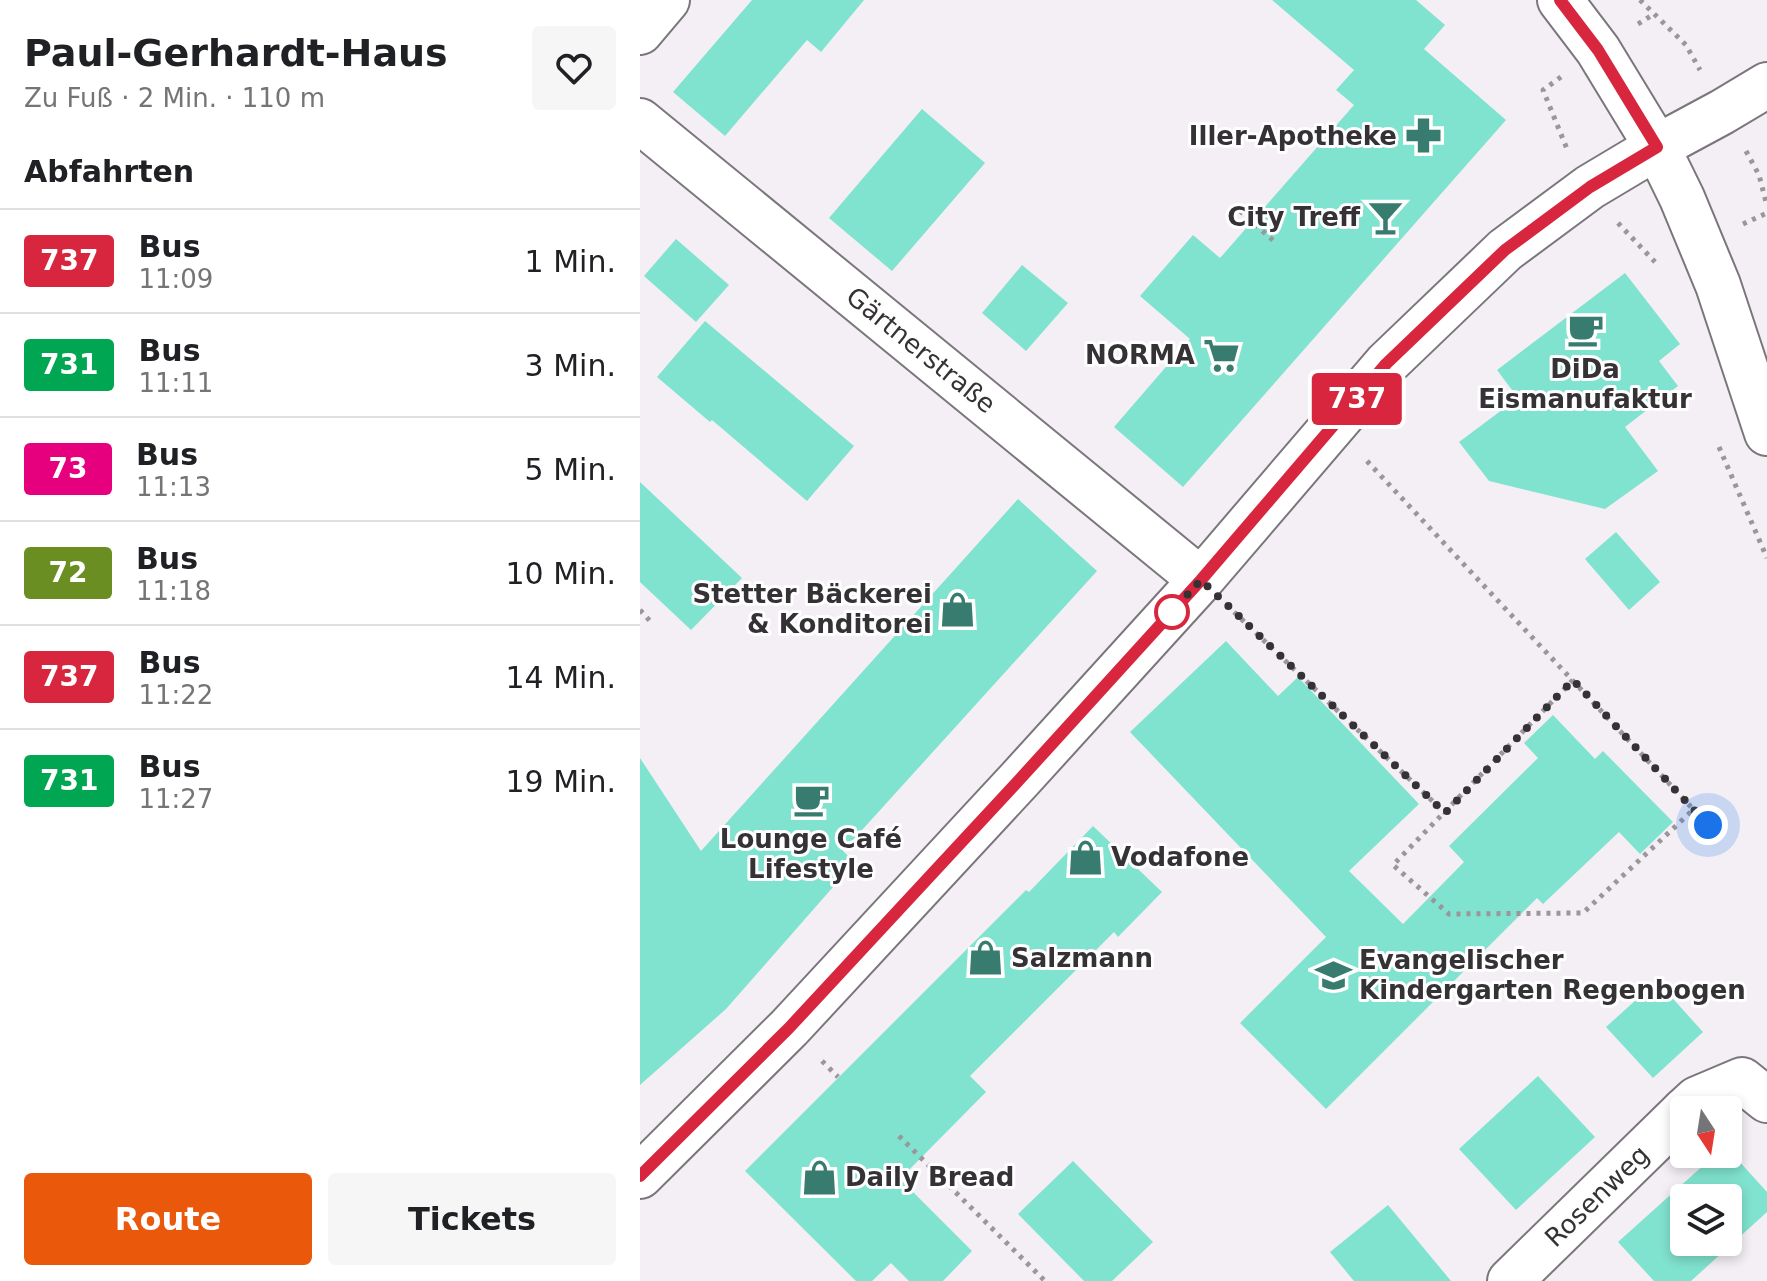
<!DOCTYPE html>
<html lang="de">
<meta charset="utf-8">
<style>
body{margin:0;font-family:"DejaVu Sans",sans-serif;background:#f6f6f6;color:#202124;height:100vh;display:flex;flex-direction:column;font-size:30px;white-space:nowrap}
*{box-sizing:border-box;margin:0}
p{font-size:26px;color:#757577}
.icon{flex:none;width:44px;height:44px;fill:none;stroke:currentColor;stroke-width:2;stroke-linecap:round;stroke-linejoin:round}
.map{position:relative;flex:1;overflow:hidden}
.panel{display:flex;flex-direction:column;background:#fff;width:640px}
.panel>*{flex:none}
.badge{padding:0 16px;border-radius:6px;font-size:28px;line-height:52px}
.needle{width:52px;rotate:168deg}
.buttons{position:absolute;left:1030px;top:1096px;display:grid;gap:16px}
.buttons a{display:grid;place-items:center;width:72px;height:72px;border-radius:8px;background:#fff;box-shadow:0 4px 12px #0003;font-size:40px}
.you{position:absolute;width:40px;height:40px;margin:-20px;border:6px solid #fff;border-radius:50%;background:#1a73e8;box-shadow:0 0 0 12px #1a73e833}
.map>.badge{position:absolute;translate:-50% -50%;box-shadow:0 0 0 4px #fff}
h2{padding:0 24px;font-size:30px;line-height:72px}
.round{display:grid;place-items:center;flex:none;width:84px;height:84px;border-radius:8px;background:#f6f6f6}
.headline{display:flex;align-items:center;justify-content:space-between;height:136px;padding:0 24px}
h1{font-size:38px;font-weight:700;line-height:60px}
.primary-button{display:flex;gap:16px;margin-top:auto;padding:16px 24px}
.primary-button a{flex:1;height:92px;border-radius:8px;background:#ea580c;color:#fff;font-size:32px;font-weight:700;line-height:92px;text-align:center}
.primary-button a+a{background:#f6f6f6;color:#202124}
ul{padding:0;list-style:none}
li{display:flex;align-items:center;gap:24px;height:104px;padding:0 24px;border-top:2px solid #e0e0e0}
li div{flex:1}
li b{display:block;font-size:30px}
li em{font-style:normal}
li .badge{min-width:88px;font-weight:700;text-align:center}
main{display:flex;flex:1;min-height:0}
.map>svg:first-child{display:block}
.building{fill:#80e3cf;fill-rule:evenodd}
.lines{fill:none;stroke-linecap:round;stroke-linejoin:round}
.minor-casing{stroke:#7b767c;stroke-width:48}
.tertiary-casing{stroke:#7b767c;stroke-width:48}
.secondary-casing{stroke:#7b767c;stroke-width:48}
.path{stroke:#9a969a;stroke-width:5;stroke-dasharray:4 6;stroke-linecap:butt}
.minor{stroke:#fff;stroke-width:44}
.tertiary{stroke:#fff;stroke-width:44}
.secondary{stroke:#fff;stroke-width:44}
.line-casing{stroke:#fff;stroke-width:18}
.line{stroke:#d7263d;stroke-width:12}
.walk{stroke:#353235;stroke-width:8;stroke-dasharray:0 14.4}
.stop-dot{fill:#fff;stroke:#d7263d;stroke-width:4}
.labels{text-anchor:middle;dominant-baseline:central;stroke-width:6;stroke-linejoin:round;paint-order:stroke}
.poi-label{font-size:26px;font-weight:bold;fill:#353235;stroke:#fffeff;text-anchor:end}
.street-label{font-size:26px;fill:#353235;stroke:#fffeff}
</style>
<main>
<section class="panel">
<div class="headline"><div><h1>Paul-Gerhardt-Haus</h1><p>Zu Fuß · 2 Min. · 110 m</p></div><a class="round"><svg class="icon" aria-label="heart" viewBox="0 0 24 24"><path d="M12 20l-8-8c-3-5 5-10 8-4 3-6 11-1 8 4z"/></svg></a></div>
<h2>Abfahrten</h2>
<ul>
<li><span class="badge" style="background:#d7263d;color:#fff">737</span><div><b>Bus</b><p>11:09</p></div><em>1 Min.</em></li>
<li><span class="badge" style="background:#00a651;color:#fff">731</span><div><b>Bus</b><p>11:11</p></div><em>3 Min.</em></li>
<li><span class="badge" style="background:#e6007e;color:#fff">73</span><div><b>Bus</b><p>11:13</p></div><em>5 Min.</em></li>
<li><span class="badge" style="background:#6b8e23;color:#fff">72</span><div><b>Bus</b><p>11:18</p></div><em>10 Min.</em></li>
<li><span class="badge" style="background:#d7263d;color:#fff">737</span><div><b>Bus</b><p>11:22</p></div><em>14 Min.</em></li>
<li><span class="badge" style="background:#00a651;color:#fff">731</span><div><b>Bus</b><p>11:27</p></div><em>19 Min.</em></li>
</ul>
<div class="primary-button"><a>Route</a><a>Tickets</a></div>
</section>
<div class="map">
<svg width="1127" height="1281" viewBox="0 0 1127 1281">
<rect width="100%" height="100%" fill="#f4eff5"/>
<!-- building -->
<g class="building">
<polygon points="112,0 224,0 181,52 167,40 85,136 33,92"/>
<polygon points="632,0 776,0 805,25 784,49 866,120 543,487 474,427 550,339 500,296 553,235 580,258 714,105 696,90 714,70"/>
<polygon points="282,109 345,163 252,271 189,218"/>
<polygon points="36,239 89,285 56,322 4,276"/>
<polygon points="382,265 428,303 386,351 342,313"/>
<polygon points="985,273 1040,344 1019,361 1038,386 985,427 1018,471 965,509 849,481 819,442 878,398 857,370"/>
<polygon points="65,321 214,446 167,501 72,420 70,422 17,377"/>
<polygon points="0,482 102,578 51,630 0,582"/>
<polygon points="378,499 457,571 203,851 215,862 86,1009 0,1085 0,758 61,851"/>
<polygon points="976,532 1020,582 989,610 945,559"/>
<polygon points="586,641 638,696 658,677 779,804 709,871 763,924 824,862 809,846 898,758 884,743 913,715 955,759 963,751 1033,822 1000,854 979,832 903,904 897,898 686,1109 600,1023 686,937 490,732"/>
<polygon points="453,826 522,892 478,937 474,932 330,1076 346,1092 260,1179 332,1251 303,1281 269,1281 251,1263 232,1281 216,1281 105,1171 386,890 389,892"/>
<polygon points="1017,981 1063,1032 1013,1078 966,1027"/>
<polygon points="898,1076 955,1137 876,1210 819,1149"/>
<path d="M1088,1149L1127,1192V1212L1051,1281H1014L978,1242L1076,1154H1088ZM1044,1198H1088V1242H1044Z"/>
<polygon points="433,1161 513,1242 472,1281 444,1281 378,1214"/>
<polygon points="748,1205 811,1281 714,1281 690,1252"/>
</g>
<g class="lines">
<defs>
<g id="minor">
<polyline points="0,32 27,0"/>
<polyline points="0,121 561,580"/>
<polyline points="1045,1110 1057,1099 1102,1080 1127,1100"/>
<polyline points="870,1281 1044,1111"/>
</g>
<polyline id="tertiary" points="0,1176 149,1028 380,779 561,580 746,364 865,250 950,187 1017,147"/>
<g id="secondary">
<polyline points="920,0 958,50 1017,147 1042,198 1078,285 1127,433"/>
<polyline points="1017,147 1082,112 1127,85"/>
</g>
</defs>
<!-- minor casing -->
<use href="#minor" class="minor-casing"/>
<!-- tertiary casing -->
<use href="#tertiary" class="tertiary-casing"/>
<!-- secondary casing -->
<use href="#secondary" class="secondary-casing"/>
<!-- path -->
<g class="path">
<polyline points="1000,0 1046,45 1060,70"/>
<polyline points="998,24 1014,14"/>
<polyline points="921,77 903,90 927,149"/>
<polyline points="1106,151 1119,175 1127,206"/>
<polyline points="600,211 636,243"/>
<polyline points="978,223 1015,262"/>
<polyline points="1103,224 1127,213"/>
<polyline points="1079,447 1127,558"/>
<polyline points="727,461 1068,825"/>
<polyline points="0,610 10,621"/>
<polyline points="594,612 805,813"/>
<polyline points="933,680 753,865 809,914 943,913 1054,809"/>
<polyline points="182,1061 198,1077"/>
<polyline points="259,1136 405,1281"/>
</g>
<!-- minor -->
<use href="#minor" class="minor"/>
<!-- tertiary -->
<use href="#tertiary" class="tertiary"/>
<!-- secondary -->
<use href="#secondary" class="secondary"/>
</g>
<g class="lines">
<defs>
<polyline id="line" points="0,1176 149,1028 380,779 561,580 746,364 865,250 950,187 1017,147 958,50 920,0"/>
</defs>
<!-- line casing -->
<use href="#line" class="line-casing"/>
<!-- line -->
<use href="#line" class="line"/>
<!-- walk -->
<polyline class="walk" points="532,612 525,619 561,580 805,813 933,680 1068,825"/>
</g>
<!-- icons -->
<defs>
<symbol id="pharmacy-bare" viewBox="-9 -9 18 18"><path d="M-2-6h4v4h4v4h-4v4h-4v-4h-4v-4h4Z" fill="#387c70" stroke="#fffeff" stroke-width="2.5" paint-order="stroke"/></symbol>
<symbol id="bar-bare" viewBox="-9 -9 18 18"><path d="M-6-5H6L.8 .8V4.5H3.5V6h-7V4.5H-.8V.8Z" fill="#387c70" stroke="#fffeff" stroke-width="2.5" paint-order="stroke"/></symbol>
<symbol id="cafe-bare" viewBox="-9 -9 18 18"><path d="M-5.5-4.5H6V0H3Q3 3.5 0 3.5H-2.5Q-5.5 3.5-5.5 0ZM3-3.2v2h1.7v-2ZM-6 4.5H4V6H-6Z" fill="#387c70" stroke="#fffeff" stroke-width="2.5" paint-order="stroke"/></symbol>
<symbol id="supermarket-bare" viewBox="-9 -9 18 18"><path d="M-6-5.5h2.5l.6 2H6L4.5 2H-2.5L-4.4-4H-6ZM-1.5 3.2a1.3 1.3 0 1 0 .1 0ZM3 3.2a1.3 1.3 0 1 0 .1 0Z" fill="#387c70" stroke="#fffeff" stroke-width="2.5" paint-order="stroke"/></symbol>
<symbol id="shop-bare" viewBox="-9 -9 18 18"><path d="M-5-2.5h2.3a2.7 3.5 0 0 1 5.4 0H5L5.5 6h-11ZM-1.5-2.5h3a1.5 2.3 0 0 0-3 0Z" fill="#387c70" stroke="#fffeff" stroke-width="2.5" paint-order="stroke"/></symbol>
<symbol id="school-bare" viewBox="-9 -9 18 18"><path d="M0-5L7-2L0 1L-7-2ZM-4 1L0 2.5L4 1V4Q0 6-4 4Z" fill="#387c70" stroke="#fffeff" stroke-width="2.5" paint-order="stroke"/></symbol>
</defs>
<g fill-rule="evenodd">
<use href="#pharmacy-bare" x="758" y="110" width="51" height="51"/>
<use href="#bar-bare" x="720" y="192" width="51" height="51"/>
<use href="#cafe-bare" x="920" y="304" width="51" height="51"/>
<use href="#supermarket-bare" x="556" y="330" width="51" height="51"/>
<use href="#shop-bare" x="292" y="584" width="51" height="51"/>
<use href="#cafe-bare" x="146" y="774" width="51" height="51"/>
<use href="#shop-bare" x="420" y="832" width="51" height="51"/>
<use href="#shop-bare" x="320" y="932" width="51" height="51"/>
<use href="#school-bare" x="668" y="950" width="51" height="51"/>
<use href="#shop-bare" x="154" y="1152" width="51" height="51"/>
</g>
<!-- markers -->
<circle class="stop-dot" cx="532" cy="612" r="16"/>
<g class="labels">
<!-- poi labels -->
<g class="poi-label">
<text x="757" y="136">Iller-Apotheke</text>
<text x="720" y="217">City Treff</text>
<text x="555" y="355">NORMA</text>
<text x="945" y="369" text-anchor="middle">DiDa<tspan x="945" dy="30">Eismanufaktur</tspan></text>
<text x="292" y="594">Stetter Bäckerei<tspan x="292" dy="30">&amp; Konditorei</tspan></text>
<text x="171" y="839" text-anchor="middle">Lounge Café<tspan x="171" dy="30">Lifestyle</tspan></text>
<text x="471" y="857" text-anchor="start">Vodafone</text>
<text x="371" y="958" text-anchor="start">Salzmann</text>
<text x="719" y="960" text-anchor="start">Evangelischer<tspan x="719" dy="30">Kindergarten Regenbogen</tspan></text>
<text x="205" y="1177" text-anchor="start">Daily Bread</text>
</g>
<!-- street labels -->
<g class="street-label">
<text transform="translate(281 350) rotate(39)">Gärtnerstraße</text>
<text transform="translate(957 1196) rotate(-44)">Rosenweg</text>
</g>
</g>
</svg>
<div class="buttons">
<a><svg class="needle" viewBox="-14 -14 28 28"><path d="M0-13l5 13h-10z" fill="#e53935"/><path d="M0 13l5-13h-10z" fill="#757577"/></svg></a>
<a><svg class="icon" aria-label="layers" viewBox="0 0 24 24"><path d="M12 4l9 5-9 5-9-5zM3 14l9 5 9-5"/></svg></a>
</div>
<div class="you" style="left:1068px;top:825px"></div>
<b class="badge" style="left:717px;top:399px;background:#d7263d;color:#fff">737</b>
</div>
</main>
